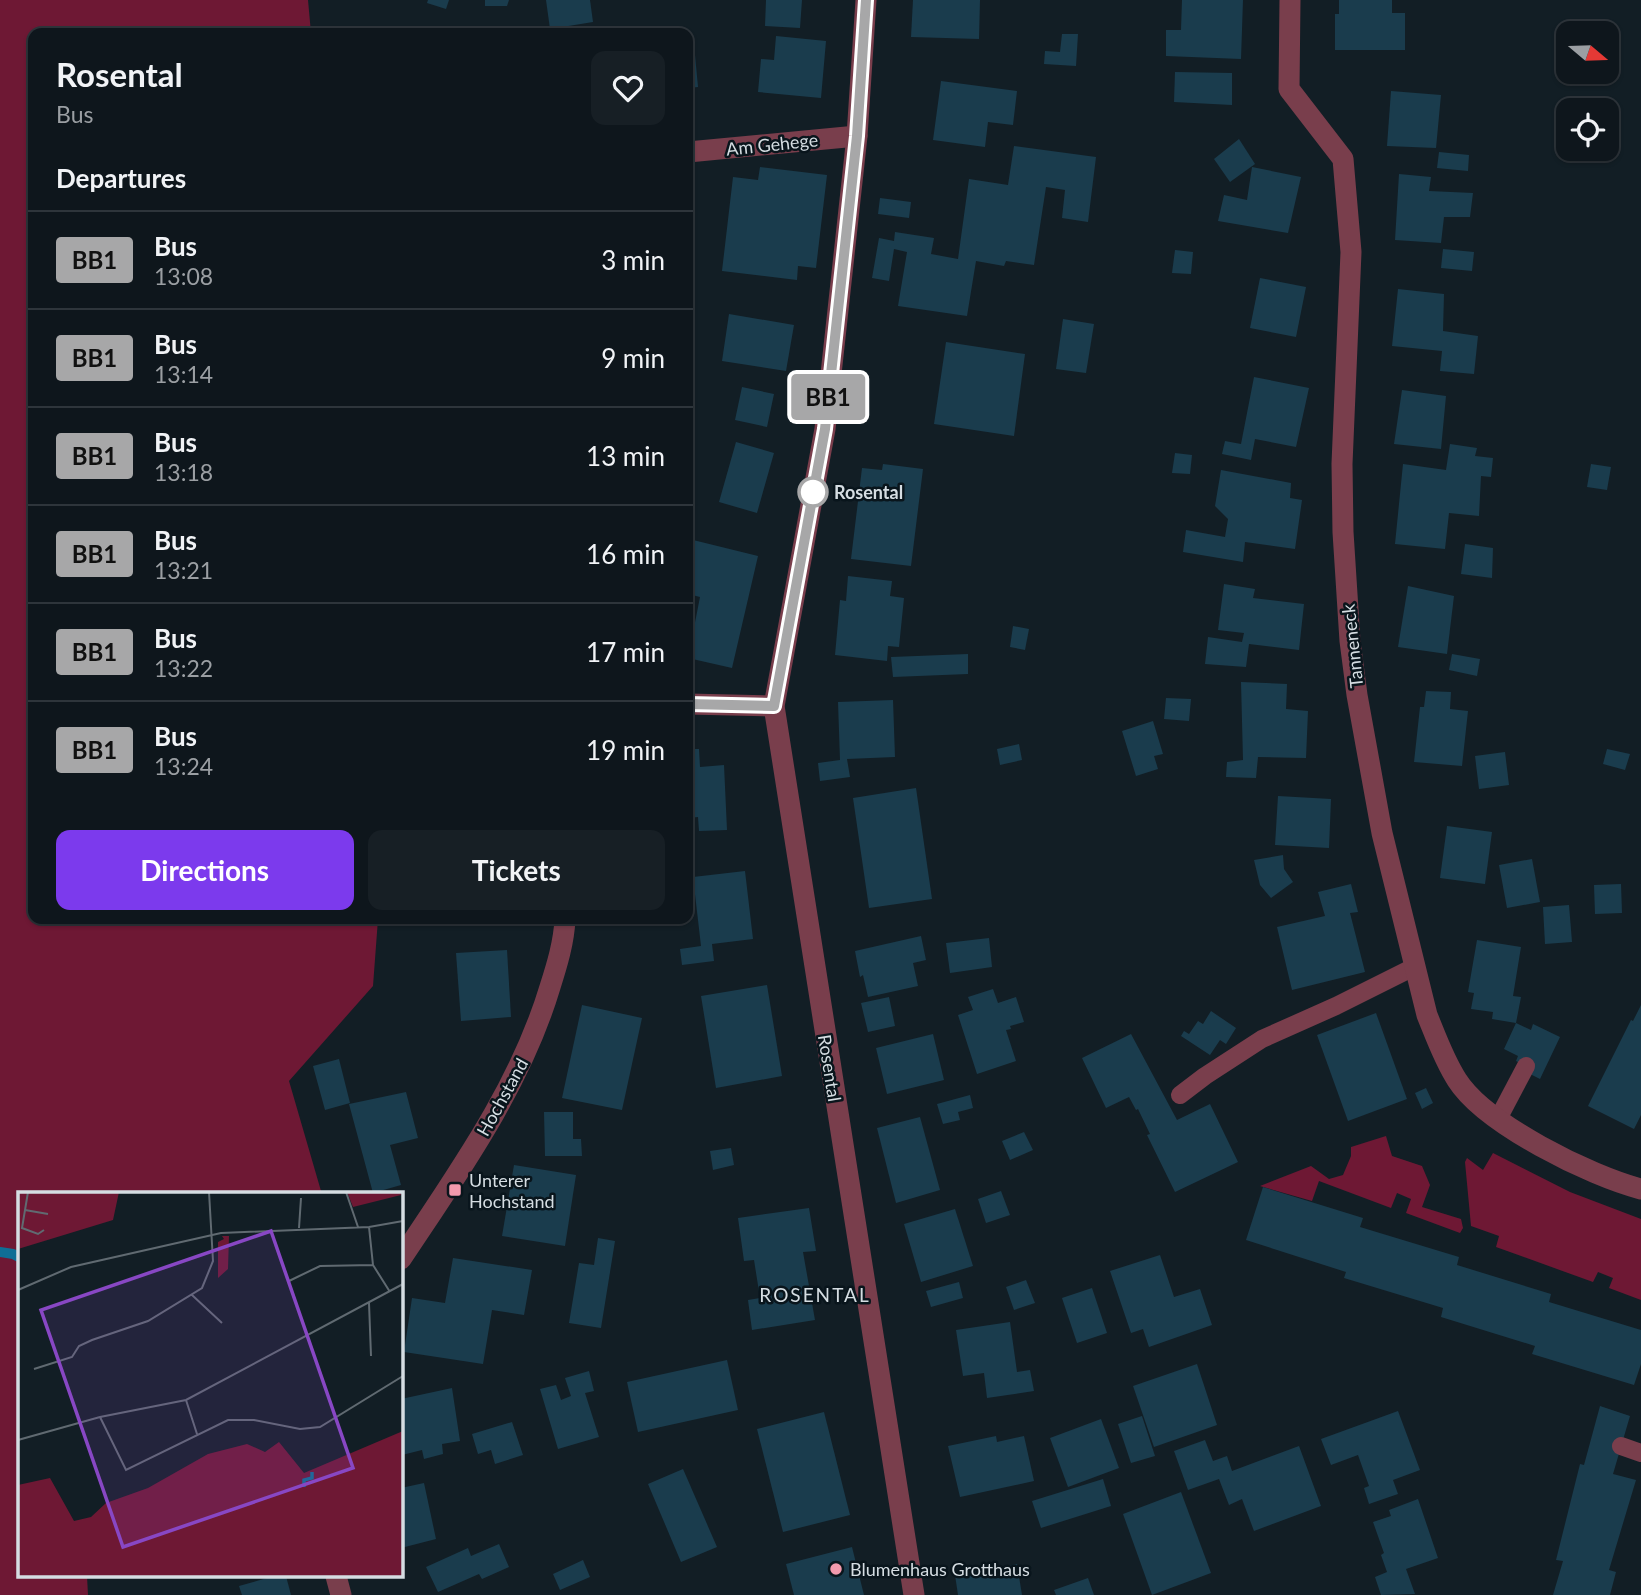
<!DOCTYPE html>
<style>
body{margin:0;font-family:Lato,sans-serif;background:#171f25;color:#f1f3f6;height:100vh;display:flex;flex-direction:column;font-size:26px;white-space:nowrap}
*{box-sizing:border-box;margin:0}
p{font-size:23px;color:#9b9fa3}
.icon{flex:none;width:38px;height:38px;fill:none;stroke:currentColor;stroke-width:2;stroke-linecap:round;stroke-linejoin:round}
.map{position:relative;flex:1;overflow:hidden}
.side{position:absolute;left:28px;top:28px;width:665px;height:896px;display:flex;flex-direction:column;background:#0e161c;border-radius:14px;box-shadow:0 2px 5px #0004,0 0 0 2px #2e353b}
.side>*{flex:none}
.badge{padding:0 14px;border-radius:5px;font-size:24px;line-height:46px}
.needle{width:46px;rotate:109deg}
.buttons{position:absolute;left:1556px;top:21px;display:grid;gap:14px}
.buttons a{display:grid;place-items:center;width:63px;height:63px;border-radius:14px;background:#0e161c;box-shadow:0 2px 5px #0004,0 0 0 2px #2e353b;font-size:35px}
.map>.badge{position:absolute;translate:-50% -50%;box-shadow:0 0 0 4px #fff}
h2{padding:0 28px;font-size:26px;line-height:63px}
.round{display:grid;place-items:center;flex:none;width:74px;height:74px;border-radius:14px;background:#171f25}
.overview{display:flex;align-items:center;justify-content:space-between;height:119px;padding:0 28px}
h1{font-size:33px;font-weight:700;line-height:52px}
.button{display:flex;gap:14px;margin-top:auto;padding:14px 28px}
.button a{flex:1;height:80px;border-radius:14px;background:#7c3aed;color:#fff;font-size:28px;font-weight:700;line-height:80px;text-align:center}
.button a+a{background:#171f25;color:#f1f3f6}
ul{padding:0;list-style:none}
li{display:flex;align-items:center;gap:21px;height:98px;padding:0 28px;border-top:2px solid #2e353b}
li div{flex:1}
li b{display:block;font-size:26px}
li em{font-style:normal}
li .badge{min-width:77px;font-weight:700;text-align:center}
.map>svg:first-child{display:block}
.green{fill:#6e1834}
.lines{fill:none;stroke-linecap:round;stroke-linejoin:round}
.stream{stroke:#0f6e95;stroke-width:10}
.building{fill:#1a3c4d}
.lane{stroke:#793e4c;stroke-width:18}
.street{stroke:#793e4c;stroke-width:21}
.line-casing{stroke:#fff;stroke-width:16}
.line{stroke:#a7a7a8;stroke-width:10}
.stop-dot{fill:#fff;stroke:#a7a7a8;stroke-width:3.5}
.poi-dot{fill:#f29aad;stroke:#09151c;stroke-width:2.5}
.labels{text-anchor:middle;dominant-baseline:central;stroke-width:5;stroke-linejoin:round;paint-order:stroke}
.street-label{font-size:18px;fill:#d5dde2;stroke:#09151c}
.stop-label{font-size:18px;font-weight:bold;fill:#d5dde2;stroke:#09151c;text-anchor:start}
.poi-label{font-size:18px;fill:#d5dde2;stroke:#09151c;text-anchor:start}
.neighbourhood-label{font-size:19px;letter-spacing:2px;fill:#d5dde2;stroke:#09151c}
.inset-river{fill:none;stroke:#0f6e95;stroke-width:3.5}
.inset-road{fill:none;stroke:#606a71;stroke-width:2}
.view{fill:#8847c4;fill-opacity:0.15;stroke:#8847c4;stroke-width:3.5}
.inset-edge{fill:none;stroke:#d5dde2;stroke-width:3.5}
</style>
<div class="map">
<svg width="1641" height="1595" viewBox="0 0 1641 1595">
<rect width="100%" height="100%" fill="#121e25"/>
<!-- green -->
<g class="green">
<polygon points="0,0 308,0 311,33 33,33 33,919 378,919 373,986 289,1081 321,1191 312,1194 19,1194 19,1576 87,1576 88,1595 0,1595"/>
<polygon points="1386,1136 1392,1156 1422,1166 1430,1185 1422,1207 1461,1219 1463,1228 1460,1233 1406,1213 1411,1199 1397,1193 1391,1208 1319,1181 1312,1201 1260,1186 1311,1166 1329,1179 1343,1175 1351,1156 1351,1147"/>
<polygon points="1493,1153 1570,1192 1641,1219 1641,1300 1609,1288 1613,1278 1598,1272 1593,1282 1496,1247 1499,1236 1471,1226 1465,1162 1467,1158 1483,1170"/>
</g>
<g class="lines">
<!-- stream -->
<polyline class="stream" points="0,1252 13,1254 19,1257"/>
</g>
<!-- building -->
<g class="building">
<polygon points="428,0 449,0 446,9 427,3"/>
<polygon points="485,0 509,0 507,6 485,6"/>
<polygon points="546,0 590,0 593,22 550,29"/>
<polygon points="766,0 802,0 800,28 765,26"/>
<polygon points="913,0 980,0 979,39 911,37"/>
<polygon points="1182,0 1243,0 1241,59 1166,56 1166,30 1181,30"/>
<polygon points="1339,0 1392,0 1392,13 1405,13 1405,50 1335,50 1335,14 1339,14"/>
<polygon points="490,28 491,33 461,33 461,32"/>
<polygon points="1062,34 1078,34 1076,66 1044,64 1045,51 1060,52"/>
<polygon points="776,36 826,41 821,98 758,92 761,59 774,60"/>
<polygon points="694,44 698,87 688,88 688,45"/>
<polygon points="1175,72 1232,73 1232,105 1174,102"/>
<polygon points="941,81 1017,91 1013,125 988,122 985,147 933,140"/>
<polygon points="1391,91 1441,95 1436,148 1387,146"/>
<polygon points="1239,139 1255,164 1230,182 1214,159"/>
<polygon points="1014,146 1096,157 1088,222 1062,218 1065,190 1046,187 1034,265 1006,261 1004,266 976,261 967,316 898,306 907,252 894,249 889,281 872,278 879,238 894,241 895,232 934,238 931,254 958,259 969,179 1008,185"/>
<polygon points="1439,152 1469,155 1468,171 1437,168"/>
<polygon points="760,167 827,175 816,268 798,266 797,280 722,271 733,177 758,180"/>
<polygon points="1252,167 1301,177 1288,233 1218,221 1224,195 1247,200"/>
<polygon points="1399,174 1431,177 1429,191 1473,193 1470,217 1444,217 1441,243 1395,240"/>
<polygon points="880,198 911,202 909,218 878,214"/>
<polygon points="1443,249 1474,252 1472,271 1441,268"/>
<polygon points="1175,250 1193,252 1191,274 1172,273"/>
<polygon points="1260,278 1306,287 1296,337 1250,328"/>
<polygon points="1398,289 1444,294 1443,331 1478,336 1474,374 1440,371 1442,351 1392,346"/>
<polygon points="729,314 794,325 786,371 722,361"/>
<polygon points="1063,319 1094,324 1086,373 1056,369"/>
<polygon points="946,342 1025,354 1014,436 934,424"/>
<polygon points="1254,377 1309,388 1296,447 1255,439 1251,460 1222,454 1225,441 1241,444"/>
<polygon points="742,387 774,394 767,427 735,420"/>
<polygon points="1402,390 1446,396 1441,449 1394,444"/>
<polygon points="736,442 774,453 757,513 719,502"/>
<polygon points="1450,444 1477,448 1475,456 1493,458 1491,477 1481,476 1479,516 1449,513 1445,549 1395,544 1403,464 1446,470"/>
<polygon points="1175,453 1192,455 1190,474 1172,473"/>
<polygon points="883,464 923,469 911,566 851,559 862,468 882,470"/>
<polygon points="1591,464 1611,467 1607,490 1587,487"/>
<polygon points="1221,470 1291,483 1290,498 1302,500 1295,549 1245,542 1243,562 1183,552 1186,530 1225,537 1228,519 1215,506"/>
<polygon points="689,539 758,556 732,668 688,658 700,597 688,594"/>
<polygon points="1465,544 1493,548 1492,578 1461,574"/>
<polygon points="848,576 892,581 890,596 904,598 899,647 888,646 887,661 835,655 840,600 846,601"/>
<polygon points="1224,584 1255,589 1253,598 1304,604 1299,650 1249,644 1246,667 1205,664 1208,637 1242,642 1244,633 1218,630"/>
<polygon points="1408,586 1454,596 1447,654 1398,647"/>
<polygon points="1013,626 1029,629 1025,650 1010,647"/>
<polygon points="968,654 968,674 893,677 891,657"/>
<polygon points="1452,654 1480,659 1477,676 1449,670"/>
<polygon points="1241,682 1287,684 1286,709 1308,711 1306,758 1258,757 1256,778 1226,777 1227,762 1243,760"/>
<polygon points="1426,691 1451,692 1450,709 1468,711 1462,766 1414,762 1420,707 1424,707"/>
<polygon points="1166,698 1191,699 1189,721 1164,719"/>
<polygon points="893,700 895,757 847,759 850,777 820,781 818,763 840,760 838,702"/>
<polygon points="1153,721 1163,754 1154,756 1158,769 1136,776 1122,731"/>
<polygon points="1019,744 1022,760 1000,765 997,749"/>
<polygon points="688,749 699,749 700,767 724,765 727,830 699,831 698,817 688,818"/>
<polygon points="1607,749 1630,754 1625,770 1603,764"/>
<polygon points="1505,752 1509,785 1479,789 1475,756"/>
<polygon points="916,788 932,899 869,908 853,798"/>
<polygon points="1278,796 1331,799 1329,848 1275,845"/>
<polygon points="1447,826 1492,832 1485,884 1440,878"/>
<polygon points="1283,855 1284,869 1293,882 1271,898 1260,885 1254,860"/>
<polygon points="1532,859 1540,902 1507,908 1499,865"/>
<polygon points="745,871 753,939 712,944 714,961 682,965 680,949 701,946 693,877"/>
<polygon points="1351,884 1358,912 1350,913 1365,972 1292,990 1277,927 1325,916 1318,892"/>
<polygon points="1621,884 1622,913 1595,914 1594,885"/>
<polygon points="1569,905 1572,942 1545,944 1543,907"/>
<polygon points="921,936 926,960 913,963 918,986 868,997 863,975 860,977 855,951"/>
<polygon points="989,938 992,967 950,973 946,943"/>
<polygon points="1477,940 1521,947 1513,996 1521,997 1516,1023 1492,1019 1493,1012 1471,1009 1474,993 1468,992"/>
<polygon points="507,950 511,1017 461,1021 456,953"/>
<polygon points="767,985 782,1076 716,1088 701,996"/>
<polygon points="993,989 998,1003 1016,997 1024,1022 1010,1026 1011,1029 1006,1030 1016,1061 977,1074 958,1015 973,1010 968,997"/>
<polygon points="889,997 895,1026 868,1032 861,1003"/>
<polygon points="582,1005 642,1018 622,1110 562,1098"/>
<polygon points="1641,1005 1641,1115 1634,1129 1588,1106 1631,1020 1633,1021"/>
<polygon points="1211,1011 1236,1028 1226,1044 1220,1040 1210,1055 1181,1036 1184,1031 1189,1034 1198,1021 1203,1024"/>
<polygon points="1376,1013 1407,1099 1348,1121 1317,1035"/>
<polygon points="1516,1023 1531,1030 1533,1024 1560,1037 1540,1079 1526,1072 1528,1067 1516,1061 1518,1056 1504,1049"/>
<polygon points="933,1034 944,1080 887,1094 876,1048"/>
<polygon points="1131,1034 1177,1120 1210,1104 1238,1162 1175,1192 1147,1135 1150,1134 1138,1109 1136,1110 1129,1097 1106,1108 1082,1058"/>
<polygon points="339,1059 350,1103 325,1110 313,1066"/>
<polygon points="1426,1088 1433,1103 1422,1109 1415,1093"/>
<polygon points="406,1092 418,1138 390,1145 401,1185 373,1193 349,1104"/>
<polygon points="970,1095 973,1108 958,1112 960,1120 943,1124 937,1104"/>
<polygon points="544,1112 573,1112 573,1139 581,1139 582,1156 545,1156"/>
<polygon points="920,1117 940,1190 896,1203 877,1128"/>
<polygon points="1024,1132 1033,1150 1010,1160 1002,1141"/>
<polygon points="731,1148 734,1165 713,1170 710,1151"/>
<polygon points="514,1165 576,1175 565,1246 502,1236"/>
<polygon points="1263,1187 1363,1218 1360,1227 1459,1257 1457,1265 1551,1294 1549,1302 1641,1330 1641,1364 1634,1385 1532,1354 1535,1346 1441,1317 1443,1308 1344,1278 1346,1272 1246,1240"/>
<polygon points="1001,1191 1010,1215 986,1223 978,1199"/>
<polygon points="809,1208 816,1251 803,1252 815,1320 752,1330 748,1300 760,1298 754,1260 744,1261 738,1218"/>
<polygon points="955,1209 973,1266 921,1282 904,1224"/>
<polygon points="598,1238 615,1241 601,1328 569,1323 579,1263 594,1265"/>
<polygon points="1160,1255 1174,1297 1200,1289 1212,1325 1149,1347 1143,1329 1131,1333 1110,1271"/>
<polygon points="453,1258 532,1270 524,1315 492,1310 483,1364 404,1352 412,1298 445,1303"/>
<polygon points="1026,1280 1035,1303 1014,1310 1006,1287"/>
<polygon points="959,1282 963,1298 931,1307 926,1291"/>
<polygon points="1092,1288 1107,1333 1077,1343 1062,1298"/>
<polygon points="1010,1322 1017,1372 1030,1370 1034,1391 987,1398 984,1373 963,1376 956,1330"/>
<polygon points="727,1360 738,1410 638,1432 627,1382"/>
<polygon points="1197,1364 1217,1425 1154,1447 1133,1386"/>
<polygon points="589,1371 594,1391 585,1393 599,1437 558,1449 540,1389 556,1385 561,1400 571,1396 565,1378"/>
<polygon points="452,1388 460,1441 442,1444 443,1454 424,1459 422,1450 402,1455 401,1399"/>
<polygon points="1600,1406 1630,1416 1613,1474 1636,1480 1609,1570 1616,1572 1610,1595 1553,1595 1563,1561 1556,1560 1580,1464 1584,1465"/>
<polygon points="1398,1411 1420,1470 1393,1480 1398,1494 1369,1504 1364,1488 1369,1486 1358,1455 1331,1465 1321,1439"/>
<polygon points="824,1412 850,1515 783,1532 757,1429"/>
<polygon points="1142,1416 1155,1456 1131,1463 1118,1424"/>
<polygon points="1101,1419 1119,1468 1068,1487 1050,1438"/>
<polygon points="512,1422 523,1455 495,1464 491,1450 478,1454 472,1434"/>
<polygon points="996,1436 997,1442 1024,1436 1034,1481 960,1497 948,1446"/>
<polygon points="1205,1440 1213,1461 1227,1456 1232,1471 1299,1446 1321,1506 1254,1531 1242,1499 1229,1505 1219,1479 1188,1490 1174,1451"/>
<polygon points="683,1469 717,1547 681,1562 648,1484"/>
<polygon points="1103,1479 1111,1506 1041,1528 1032,1501"/>
<polygon points="424,1483 436,1539 401,1548 401,1488"/>
<polygon points="1181,1492 1211,1573 1152,1595 1123,1514"/>
<polygon points="1418,1499 1438,1558 1406,1569 1415,1594 1381,1595 1375,1577 1387,1572 1381,1555 1384,1553 1373,1522 1391,1516 1389,1510"/>
<polygon points="499,1544 509,1567 482,1579 479,1574 438,1592 426,1567 468,1548 471,1556"/>
<polygon points="852,1547 864,1595 794,1595 786,1564"/>
<polygon points="583,1560 590,1577 560,1590 553,1574"/>
<polygon points="1017,1564 1022,1595 958,1595 955,1575"/>
<polygon points="274,1576 286,1576 291,1595 242,1595 239,1586"/>
<polygon points="1088,1578 1094,1595 1056,1595 1054,1590"/>
</g>
<g class="lines">
<!-- lane -->
<g class="lane">
<polyline points="1180,1095 1205,1076 1262,1039 1336,1006 1414,967"/>
<polyline points="1498,1119 1526,1066"/>
<polyline points="1621,1446 1641,1453"/>
</g>
<!-- street -->
<g class="street">
<polyline points="866,0 857,136 825,429 774,706 914,1595"/>
<path d="M1290,0L1289,89L1343,159L1351,252L1342,464L1343,532L1350,641L1357,695L1382,833L1427,1015C1436,1037 1444,1060 1457,1080C1485,1124 1590,1176 1641,1189"/>
<polyline points="688,152 857,136"/>
<polyline points="688,704 774,706"/>
<path d="M401,1259C458,1173 520,1087 550,987C557,965 564,942 565,919"/>
<polyline points="336,1576 341,1595"/>
</g>
</g>
<g class="lines">
<defs>
<polyline id="line" points="688,704 774,706 825,429 857,136 866,0"/>
</defs>
<!-- line casing -->
<use href="#line" class="line-casing"/>
<!-- line -->
<use href="#line" class="line"/>
</g>
<!-- markers -->
<circle class="stop-dot" cx="813" cy="492" r="14"/>
<g class="poi-dot">
<rect x="448" y="1183" width="14" height="14" rx="3.5"/>
<circle cx="836" cy="1569" r="7"/>
</g>
<g class="labels">
<!-- street labels -->
<g class="street-label">
<text transform="translate(772 144) rotate(-6)">Am Gehege</text>
<text transform="translate(1352 646) rotate(-96)">Tanneneck</text>
<text transform="translate(830 1068) rotate(81)">Rosental</text>
<text transform="translate(502 1097) rotate(-61)">Hochstand</text>
</g>
<!-- stop labels -->
<g class="stop-label">
<text x="834" y="492">Rosental</text>
</g>
<!-- poi labels -->
<g class="poi-label">
<text x="469" y="1180">Unterer<tspan x="469" dy="21">Hochstand</tspan></text>
<text x="850" y="1569">Blumenhaus Grotthaus</text>
</g>
<!-- neighbourhood labels -->
<g class="neighbourhood-label">
<text x="815" y="1294">ROSENTAL</text>
</g>
</g>
<!-- overview -->
<g transform="translate(18 1192)">
<rect width="385" height="385" fill="#121e25"/>
<path d="M0,0H101L95,28L0,57ZM329,0H382L383,3L335,15ZM204,44H211L210,77L200,86V50L206,47ZM385,239V385H0V293L32,286L56,329L73,325L88,311L130,296L190,262L229,252L247,260L261,250L286,281Z" fill="#6e1834"/>
<path class="inset-river" d="M286,295V288L294,286V280"/>
<path class="inset-road" d="M10,0L4,36L20,42L26,38M328,0L340,35M7,18L30,22M351,35L355,73L372,100M281,36L283,6M271,89L302,74L355,73M0,98L53,75L203,41L351,35L385,29M174,103L204,131M351,111L353,164M16,177L54,165L61,154L74,148L130,129L184,96L195,69L191,0M168,208L179,242M82,225L108,278L210,228H236L282,237L302,235L385,184M0,248L82,225L168,208L385,92"/>
<path class="view" d="M253,39L335,276L105,355L23,118Z"/>
<rect width="385" height="385" class="inset-edge"/>
</g>
</svg>
<div class="buttons">
<a><svg class="needle" viewBox="-14 -14 28 28"><path d="M0-13l5 13h-10z" fill="#e53935"/><path d="M0 13l5-13h-10z" fill="#9b9fa3"/></svg></a>
<a><svg class="icon" aria-label="locate" viewBox="0 0 24 24"><circle cx="12" cy="12" r="6"/><path d="M12 2v4M12 18v4M2 12h4M18 12h4"/></svg></a>
</div>
<b class="badge" style="left:828px;top:397px;background:#a7a7a8;color:#111">BB1</b>
<section class="side">
<div class="overview"><div><h1>Rosental</h1><p>Bus</p></div><a class="round"><svg class="icon" aria-label="heart" viewBox="0 0 24 24"><path d="M12 20l-8-8c-3-5 5-10 8-4 3-6 11-1 8 4z"/></svg></a></div>
<h2>Departures</h2>
<ul>
<li><span class="badge" style="background:#a7a7a8;color:#111">BB1</span><div><b>Bus</b><p>13:08</p></div><em>3 min</em></li>
<li><span class="badge" style="background:#a7a7a8;color:#111">BB1</span><div><b>Bus</b><p>13:14</p></div><em>9 min</em></li>
<li><span class="badge" style="background:#a7a7a8;color:#111">BB1</span><div><b>Bus</b><p>13:18</p></div><em>13 min</em></li>
<li><span class="badge" style="background:#a7a7a8;color:#111">BB1</span><div><b>Bus</b><p>13:21</p></div><em>16 min</em></li>
<li><span class="badge" style="background:#a7a7a8;color:#111">BB1</span><div><b>Bus</b><p>13:22</p></div><em>17 min</em></li>
<li><span class="badge" style="background:#a7a7a8;color:#111">BB1</span><div><b>Bus</b><p>13:24</p></div><em>19 min</em></li>
</ul>
<div class="button"><a>Directions</a><a>Tickets</a></div>
</section>
</div>
